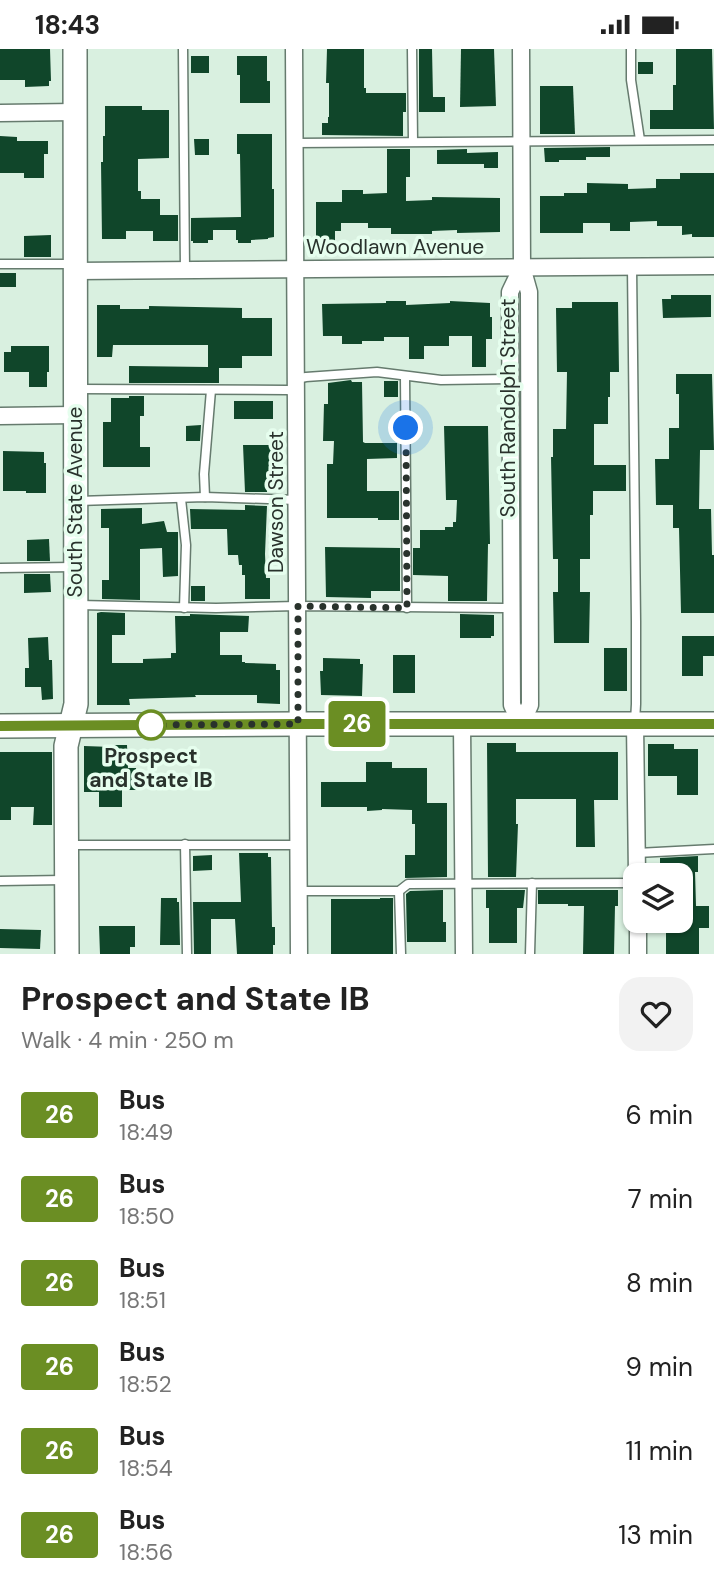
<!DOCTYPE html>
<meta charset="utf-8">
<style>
body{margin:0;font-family:"DM Sans",sans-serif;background:#f2f2f2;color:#222;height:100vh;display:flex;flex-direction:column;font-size:26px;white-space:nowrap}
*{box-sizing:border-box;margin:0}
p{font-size:23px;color:#767676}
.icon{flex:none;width:38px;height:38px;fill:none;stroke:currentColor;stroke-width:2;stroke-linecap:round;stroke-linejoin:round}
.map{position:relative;height:905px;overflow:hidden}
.side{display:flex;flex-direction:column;background:#fff;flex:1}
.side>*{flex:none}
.badge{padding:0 14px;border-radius:5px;font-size:24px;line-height:46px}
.tools{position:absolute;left:623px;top:814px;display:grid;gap:14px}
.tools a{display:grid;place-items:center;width:70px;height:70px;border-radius:14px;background:#fff;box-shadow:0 2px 5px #0004;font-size:35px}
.you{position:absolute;width:35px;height:35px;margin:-18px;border:5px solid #fff;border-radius:50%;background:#1a73e8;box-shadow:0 0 0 10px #1a73e833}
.map>.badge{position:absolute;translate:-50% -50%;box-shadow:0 0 0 4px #fff}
.round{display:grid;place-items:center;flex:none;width:74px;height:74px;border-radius:21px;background:#f2f2f2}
.overview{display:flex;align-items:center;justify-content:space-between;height:119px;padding:0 21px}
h1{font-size:33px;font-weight:700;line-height:52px}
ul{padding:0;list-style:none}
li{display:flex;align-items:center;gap:21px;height:84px;padding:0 21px}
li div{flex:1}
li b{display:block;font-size:26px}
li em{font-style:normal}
li .badge{min-width:77px;font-weight:700;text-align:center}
.status{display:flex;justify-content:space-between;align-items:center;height:49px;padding:0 35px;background:#fff;direction:ltr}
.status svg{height:19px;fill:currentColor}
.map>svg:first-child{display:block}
.building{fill:#10462a}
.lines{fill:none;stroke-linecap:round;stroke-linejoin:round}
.lane-casing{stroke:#667b6e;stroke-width:11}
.street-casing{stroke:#667b6e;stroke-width:19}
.secondary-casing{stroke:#667b6e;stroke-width:26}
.lane{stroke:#fff;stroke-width:8}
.street{stroke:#fff;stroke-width:16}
.secondary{stroke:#fff;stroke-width:23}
.line-casing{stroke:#fff;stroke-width:16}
.line{stroke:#6b8e23;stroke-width:10}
.walk{stroke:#29322c;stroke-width:7;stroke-dasharray:0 12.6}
.stop-dot{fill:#fff;stroke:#6b8e23;stroke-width:3.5}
.labels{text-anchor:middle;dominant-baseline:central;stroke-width:7;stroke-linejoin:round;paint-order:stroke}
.street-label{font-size:21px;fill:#29322c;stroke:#e6feee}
.stop-label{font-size:21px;font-weight:bold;fill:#29322c;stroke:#e6feee}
</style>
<div class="status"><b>18:43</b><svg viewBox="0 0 49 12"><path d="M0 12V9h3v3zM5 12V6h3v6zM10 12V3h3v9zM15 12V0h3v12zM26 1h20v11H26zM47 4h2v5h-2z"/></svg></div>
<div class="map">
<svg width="714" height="905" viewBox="0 0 714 905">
<rect width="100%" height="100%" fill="#d9f0e0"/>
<!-- building -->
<g class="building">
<polygon points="0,0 50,0 51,32 49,32 49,37 25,38 25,31 0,31"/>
<polygon points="327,0 364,0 364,39 366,39 366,44 406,44 406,63 403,63 403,87 322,86 322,74 328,74 328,68 329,68 329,34 326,34"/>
<polygon points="419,0 432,0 433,48 445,48 445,63 419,63"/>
<polygon points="461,0 494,0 496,57 460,58"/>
<polygon points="676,0 712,0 714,80 650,80 650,61 673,61 673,36 676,36"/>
<rect x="191" y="7" width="18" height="17"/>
<polygon points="237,7 267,7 267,32 270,32 270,54 240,54 240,26 237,26"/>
<rect x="638" y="13" width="15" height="12"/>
<polygon points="540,37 573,37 575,85 540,85"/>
<polygon points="105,57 142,57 142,61 169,61 169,109 138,110 138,142 141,142 141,150 160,150 160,166 178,166 178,192 153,192 153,182 126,182 126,190 102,190 101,113 103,113 103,87 105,87"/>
<polygon points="237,85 272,85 272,140 274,140 274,188 268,189 268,190 251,191 251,194 238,194 238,191 236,191 236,181 213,181 213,191 208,191 208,194 193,194 193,192 191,192 191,169 241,168 240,105 237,105"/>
<polygon points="0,87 17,88 17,92 48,92 48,105 44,105 44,129 24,129 24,124 0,124"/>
<polygon points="194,90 209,90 209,106 195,106"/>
<polygon points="610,98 610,108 586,108 586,111 559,111 559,113 545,113 544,99"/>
<polygon points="387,100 410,100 410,128 406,128 406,152 432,151 432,148 500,149 500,183 457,184 457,181 432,182 432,185 391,185 391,179 368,179 368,174 341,174 341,182 335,182 335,193 316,193 316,153 342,153 342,141 363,141 363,145 387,144"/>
<polygon points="467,100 467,104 498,103 498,119 484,119 484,115 437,115 437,101"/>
<polygon points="680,124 714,124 714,188 692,188 692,185 682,186 682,177 657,177 657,172 630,173 630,182 610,182 610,174 583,174 583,184 540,184 540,147 564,147 564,144 587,144 587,134 628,135 628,140 656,139 656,130 680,130"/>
<polygon points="51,186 51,208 24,208 24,187"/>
<rect x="0" y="224" width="16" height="14"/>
<polygon points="671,246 711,246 711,268 663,269 662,250 671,250"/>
<polygon points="386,252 406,252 406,256 450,254 450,252 490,254 490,268 492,268 492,290 486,290 486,318 472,318 472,287 449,287 449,297 424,297 424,310 409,310 409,288 384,288 384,292 362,292 362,295 342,295 342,287 323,287 322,255 386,254"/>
<polygon points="572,253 618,253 619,323 610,323 610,348 608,348 608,375 594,375 594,416 626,416 626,442 593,442 593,466 590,466 590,510 580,510 580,543 590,543 589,594 554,594 553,543 558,543 558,510 553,510 551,408 553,408 553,380 566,380 567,323 557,323 556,259 572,259"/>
<polygon points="97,256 120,256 120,260 149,260 149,257 242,259 242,269 272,269 272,307 242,307 242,319 219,319 219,334 129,334 129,317 208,318 208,296 113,296 112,308 97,308"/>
<polygon points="11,297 49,297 49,323 47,323 47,338 29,338 29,323 4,323 4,303 11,303"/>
<polygon points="676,325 712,325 714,401 700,401 699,460 711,460 712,506 714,506 714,564 681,564 679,479 673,479 673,456 656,456 655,410 669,410 669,379 679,379 679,345 676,345"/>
<polygon points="351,331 352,333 362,333 363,393 365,394 397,394 397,409 367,410 367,442 399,442 399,471 378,471 378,469 327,469 327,415 333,415 334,392 323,392 324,355 328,355 328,334"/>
<rect x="384" y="332" width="14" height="16"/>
<polygon points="129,347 144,347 144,367 140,367 140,398 150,398 150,418 103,418 103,373 111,373 111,349 129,349"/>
<rect x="234" y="352" width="39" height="18"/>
<polygon points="201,376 200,392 186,392 186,377"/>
<polygon points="444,377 488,377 490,495 488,495 487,552 448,552 448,527 413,526 413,499 420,499 420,481 445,481 445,478 453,478 453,473 456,473 457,451 446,451"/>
<polygon points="243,396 271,396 272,441 267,441 267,443 245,443"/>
<polygon points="3,402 44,403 44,414 46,414 46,444 26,444 26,442 3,442"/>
<polygon points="245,456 267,457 265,505 266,529 270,529 270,550 245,550 245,526 242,526 242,516 239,516 238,506 228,506 227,480 191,480 190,460 245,461"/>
<polygon points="142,459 142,475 164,472 167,483 178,483 178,527 163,528 162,499 140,500 140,551 102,550 102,531 109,531 109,479 101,479 101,460"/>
<polygon points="49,490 50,512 27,512 27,491"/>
<polygon points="325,498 400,499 400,542 371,542 371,549 326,548"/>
<polygon points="24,525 50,525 51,543 24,544"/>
<rect x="191" y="537" width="14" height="15"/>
<polygon points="101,563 125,564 125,586 112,586 112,614 143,614 143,610 171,609 171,604 176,604 175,567 190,567 190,565 249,567 248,583 220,583 220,606 242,606 242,613 245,613 245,614 276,615 276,621 280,621 280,655 257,654 257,646 195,646 196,648 129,650 130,656 97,656 97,564"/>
<polygon points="460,565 494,566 494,587 491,587 491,589 460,589"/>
<polygon points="682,587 714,587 714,607 703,607 703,627 682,627"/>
<polygon points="48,588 49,611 52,611 53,650 42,651 41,638 25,638 25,619 29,619 28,589"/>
<rect x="604" y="599" width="23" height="43"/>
<rect x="393" y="606" width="22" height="38"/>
<polygon points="323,609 360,610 360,615 363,615 362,647 321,646 320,622 323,622"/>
<polygon points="487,694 516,694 516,703 618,703 618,751 594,751 595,798 576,798 576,750 516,750 516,775 518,775 516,828 488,828"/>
<polygon points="648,695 674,695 674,700 698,700 698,746 677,746 677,727 648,727"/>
<polygon points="112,696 127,696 128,719 136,719 137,741 122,741 122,758 99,758 99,743 84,743 84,697 112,698"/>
<polygon points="0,703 52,703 52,776 33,776 34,758 11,758 11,771 0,771"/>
<polygon points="366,713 392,713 392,719 427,719 427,754 447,754 447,828 405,829 405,806 415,806 415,775 412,775 412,761 382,760 382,761 367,762 367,758 321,758 321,733 366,733"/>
<polygon points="239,804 268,804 268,808 271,808 272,878 275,878 275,896 273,896 273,905 237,905 235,870 211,870 211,905 194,905 193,853 241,853"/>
<polygon points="212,806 212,821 193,822 193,807"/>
<polygon points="698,807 698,823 695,823 696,857 709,857 709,879 699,879 699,905 666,905 666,872 681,872 681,823 660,823 660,809"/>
<polygon points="443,841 443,873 446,873 446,893 407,893 406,845 410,842"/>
<polygon points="486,841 525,841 523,859 517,859 517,894 489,894 489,859 486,859"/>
<polygon points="538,841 618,841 618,857 615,857 614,905 583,905 584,857 568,857 568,855 538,855"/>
<polygon points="161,849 177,849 177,853 179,853 180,896 160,896"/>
<polygon points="380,849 393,849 393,905 331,905 331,850 380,850"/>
<polygon points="99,877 135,877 135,898 130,898 130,905 100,905"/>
<polygon points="0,880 41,881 40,900 0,899"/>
</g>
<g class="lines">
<defs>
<g id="lane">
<polyline points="183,0 185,221"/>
<polyline points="412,0 413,92"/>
<polyline points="631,0 631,31 640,91"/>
<polyline points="295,94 714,91"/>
<polyline points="0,215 74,215"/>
<polyline points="632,218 636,572 636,655 635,673"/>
<polyline points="405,327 407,559"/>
<polyline points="296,330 306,328 377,323 441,331 510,330"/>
<polyline points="78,340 287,341 295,342"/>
<polyline points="205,448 204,425 211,341"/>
<polyline points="181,450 186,496 184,559"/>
<polyline points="78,452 205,448 297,451"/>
<polyline points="0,519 74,518"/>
<polyline points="79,556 216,559 297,557 504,559"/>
<polyline points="185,795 187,905"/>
<polyline points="69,796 298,796"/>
<polyline points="637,804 714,800"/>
<polyline points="0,832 64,831"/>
<polyline points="298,842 399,842 408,835 635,834"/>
<polyline points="399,842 401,905"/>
<polyline points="530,905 532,834"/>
</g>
<g id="street">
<polyline points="294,0 299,905"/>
<polyline points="521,0 522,218 529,243 530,656 521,675"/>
<polyline points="0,64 75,63"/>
<polyline points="76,222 714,217"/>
<polyline points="0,367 74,366"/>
<polyline points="462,675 464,905"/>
<polyline points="521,675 512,656 510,243 522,218"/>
<polyline points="635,675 637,826"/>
<polyline points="638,872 638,905"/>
</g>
<g id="secondary">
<polyline points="0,677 298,675 714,675"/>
<polyline points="67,905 66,697 76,655 75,0"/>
</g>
</defs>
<!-- lane casing -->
<use href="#lane" class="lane-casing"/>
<!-- street casing -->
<use href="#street" class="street-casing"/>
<!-- secondary casing -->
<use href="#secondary" class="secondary-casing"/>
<!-- lane -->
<use href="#lane" class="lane"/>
<!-- street -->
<use href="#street" class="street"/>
<!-- secondary -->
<use href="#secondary" class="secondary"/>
</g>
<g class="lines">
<defs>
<polyline id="line" points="0,677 298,675 714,675"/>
</defs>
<!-- line casing -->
<use href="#line" class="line-casing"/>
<!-- line -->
<use href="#line" class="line"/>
<!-- walk -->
<polyline class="walk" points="151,676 298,675 298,557 407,559 406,379"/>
</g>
<!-- markers -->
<circle class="stop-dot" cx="151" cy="676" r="14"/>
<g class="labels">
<!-- street labels -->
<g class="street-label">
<text x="395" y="198">Woodlawn Avenue</text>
<text transform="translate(508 359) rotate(-90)">South Randolph Street</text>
<text transform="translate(75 453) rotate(-90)">South State Avenue</text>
<text transform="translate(276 453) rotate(-90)">Dawson Street</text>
</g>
<!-- stop labels -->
<g class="stop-label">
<text x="151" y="707">Prospect<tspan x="151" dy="24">and State IB</tspan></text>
</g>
</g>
</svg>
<div class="tools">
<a><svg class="icon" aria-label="layers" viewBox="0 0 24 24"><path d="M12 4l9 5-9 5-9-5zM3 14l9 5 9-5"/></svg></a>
</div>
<div class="you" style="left:406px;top:379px"></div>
<b class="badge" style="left:357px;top:675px;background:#6b8e23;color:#fff">26</b>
</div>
<section class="side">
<div class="overview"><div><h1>Prospect and State IB</h1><p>Walk · 4 min · 250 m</p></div><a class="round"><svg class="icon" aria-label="heart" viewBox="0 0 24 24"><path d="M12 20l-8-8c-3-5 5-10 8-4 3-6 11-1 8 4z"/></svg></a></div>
<ul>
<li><span class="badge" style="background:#6b8e23;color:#fff">26</span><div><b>Bus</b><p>18:49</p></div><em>6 min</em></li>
<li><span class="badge" style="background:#6b8e23;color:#fff">26</span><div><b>Bus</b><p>18:50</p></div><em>7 min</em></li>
<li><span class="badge" style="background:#6b8e23;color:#fff">26</span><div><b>Bus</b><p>18:51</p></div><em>8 min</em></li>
<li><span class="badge" style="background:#6b8e23;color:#fff">26</span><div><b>Bus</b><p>18:52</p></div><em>9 min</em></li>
<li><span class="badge" style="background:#6b8e23;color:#fff">26</span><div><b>Bus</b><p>18:54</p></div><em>11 min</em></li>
<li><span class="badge" style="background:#6b8e23;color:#fff">26</span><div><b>Bus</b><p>18:56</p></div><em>13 min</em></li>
</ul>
</section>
